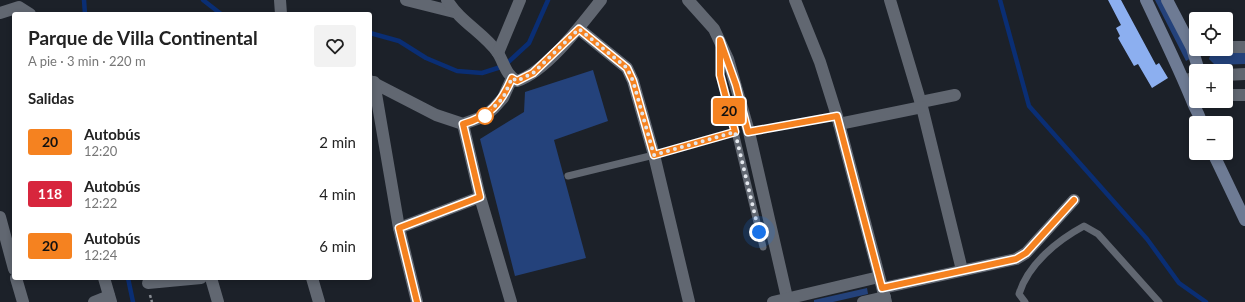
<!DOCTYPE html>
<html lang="es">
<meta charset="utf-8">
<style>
body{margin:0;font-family:Lato,sans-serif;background:#f2f2f2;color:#222;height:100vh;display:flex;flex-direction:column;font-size:15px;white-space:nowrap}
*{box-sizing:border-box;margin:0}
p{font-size:13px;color:#767676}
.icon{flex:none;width:22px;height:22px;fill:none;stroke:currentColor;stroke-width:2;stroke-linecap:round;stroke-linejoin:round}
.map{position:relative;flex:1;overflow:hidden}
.sheet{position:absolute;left:12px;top:12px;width:360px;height:268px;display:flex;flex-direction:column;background:#fff;border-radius:4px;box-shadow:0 2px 6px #0003}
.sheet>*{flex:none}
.badge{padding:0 8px;border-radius:3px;font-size:14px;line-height:26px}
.buttons{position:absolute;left:1189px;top:12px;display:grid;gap:8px}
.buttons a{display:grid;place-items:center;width:44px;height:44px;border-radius:4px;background:#fff;box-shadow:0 2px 6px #0003;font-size:20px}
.you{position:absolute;width:20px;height:20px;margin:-10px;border:3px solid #fff;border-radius:50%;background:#1a73e8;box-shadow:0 0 0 6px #1a73e833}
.map>.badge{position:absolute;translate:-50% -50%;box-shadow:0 0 0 2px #fff}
h2{padding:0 16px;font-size:15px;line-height:36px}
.round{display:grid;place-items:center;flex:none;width:42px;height:42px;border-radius:4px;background:#f2f2f2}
.summary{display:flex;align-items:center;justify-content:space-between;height:68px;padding:0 16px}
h1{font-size:19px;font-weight:700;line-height:30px}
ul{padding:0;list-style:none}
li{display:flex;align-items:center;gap:12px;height:52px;padding:0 16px}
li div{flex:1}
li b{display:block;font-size:15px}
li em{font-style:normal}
li .badge{min-width:44px;font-weight:700;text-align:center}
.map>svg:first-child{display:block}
.green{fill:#24427b}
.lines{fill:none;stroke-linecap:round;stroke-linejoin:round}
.stream{stroke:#0a2e74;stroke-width:4.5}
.building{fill:#8caff0}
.path{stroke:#878b92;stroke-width:2.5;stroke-dasharray:3 2;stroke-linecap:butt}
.lane{stroke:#616771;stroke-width:7}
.street{stroke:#616771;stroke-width:12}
.secondary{stroke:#6e7b94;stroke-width:12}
.line-casing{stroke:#fff;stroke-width:9}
.line{stroke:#f58220;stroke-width:6}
.walk{stroke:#e3e7ed;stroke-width:4;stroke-dasharray:0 7.2}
.stop-dot{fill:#fff;stroke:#f58220;stroke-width:2}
</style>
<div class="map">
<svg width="1245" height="302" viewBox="0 0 1245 302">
<rect width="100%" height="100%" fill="#1c2129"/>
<!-- green -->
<g class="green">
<polygon points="1155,0 1161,0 1191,58 1186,61"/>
<polygon points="1216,52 1245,52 1245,64 1215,65 1209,59 1210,56"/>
<polygon points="593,70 608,121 554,140 586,258 515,276 480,139 524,112 525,92"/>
<polygon points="867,288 868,294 833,302 814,302 814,300"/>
</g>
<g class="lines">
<!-- stream -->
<g class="stream">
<polyline points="84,0 85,14"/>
<polyline points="203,0 221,14"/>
<polyline points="1000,0 1029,106 1147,239 1179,283 1206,302"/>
<polyline points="370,33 399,41 426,58 457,71 482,73 504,66 529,43 548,0"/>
<polyline points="128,278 133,302"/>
</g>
</g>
<!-- building -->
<polygon class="building" points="1108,0 1121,0 1156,65 1159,63 1168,78 1152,88 1138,64 1134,66 1118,38 1120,36 1116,28 1121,25"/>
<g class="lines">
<!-- path -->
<polyline class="path" points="150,295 152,302"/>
<!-- lane -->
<g class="lane">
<polyline points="735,132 763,247"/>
<polyline points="749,132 837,116"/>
<polyline points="568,176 654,155 735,132 720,75 720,46"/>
<path d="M1025,302L1019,294C1028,264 1058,240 1084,226L1098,234L1159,302"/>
</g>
<!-- street -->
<g class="street">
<polyline points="280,0 281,14"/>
<polyline points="406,0 454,12"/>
<path d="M447,0C460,22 484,33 498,53C504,63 506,75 517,81C546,72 582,24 601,0"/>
<polyline points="688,0 714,29 728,59 749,132 788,302"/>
<polyline points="795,0 820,62 837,116 886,302"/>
<polyline points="890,0 922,107 962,270"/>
<polyline points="0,13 19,7 30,14"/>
<polyline points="579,29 627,68 633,81 654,155 689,302"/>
<polyline points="1226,47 1245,47"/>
<polyline points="498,53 520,0"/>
<polyline points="1226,75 1245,74"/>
<polyline points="1185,80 1196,78"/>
<polyline points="370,81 436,115 463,124 485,116 494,108 503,98 512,78"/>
<polyline points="374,82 399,228 417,302"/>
<polyline points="1226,95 1245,95"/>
<polyline points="921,102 955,95"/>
<polyline points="463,124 480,197 511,302"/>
<polyline points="839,124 922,107"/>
<polyline points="0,217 14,269"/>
<polyline points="399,228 480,197"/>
<polyline points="16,278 23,302"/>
<polyline points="104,278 111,302"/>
<polyline points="211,278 218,302"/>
<polyline points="312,278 319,302"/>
<polyline points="148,283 201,278"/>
<polyline points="883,288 1016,259 1026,253 1074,200"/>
<polyline points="94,302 109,296"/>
<polyline points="773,302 879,277"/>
<polyline points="863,302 885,297"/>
</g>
<!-- secondary -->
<g class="secondary">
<path d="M1146,0C1162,34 1179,68 1193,103C1196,111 1200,115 1201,123"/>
<polyline points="1167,0 1192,48 1199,71"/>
<polyline points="1213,153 1245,220"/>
</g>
</g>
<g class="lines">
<defs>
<path id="line" d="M417,302L399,228L480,197L463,124C490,116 501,104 512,78L517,81L533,73L579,29L627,68L633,81L654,155L735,132L720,75V40L736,85L748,132L837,116L882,288L1016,259L1026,253L1074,200"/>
</defs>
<!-- line casing -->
<use href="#line" class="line-casing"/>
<!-- line -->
<use href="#line" class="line"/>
<!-- walk -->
<polyline class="walk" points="485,116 503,98 512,78 517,81 533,73 579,29 627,68 633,81 654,155 735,132 759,232"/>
</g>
<!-- markers -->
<circle class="stop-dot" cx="485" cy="116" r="8"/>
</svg>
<div class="buttons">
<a><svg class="icon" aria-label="locate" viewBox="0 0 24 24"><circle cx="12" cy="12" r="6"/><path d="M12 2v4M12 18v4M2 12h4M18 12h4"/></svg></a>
<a>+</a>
<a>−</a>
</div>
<div class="you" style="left:759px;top:232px"></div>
<b class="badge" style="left:729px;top:111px;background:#f58220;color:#111">20</b>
<section class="sheet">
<div class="summary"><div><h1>Parque de Villa Continental</h1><p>A pie · 3 min · 220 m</p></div><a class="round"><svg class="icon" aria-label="heart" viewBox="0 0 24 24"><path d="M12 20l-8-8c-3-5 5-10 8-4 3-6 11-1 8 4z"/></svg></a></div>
<h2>Salidas</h2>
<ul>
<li><span class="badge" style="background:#f58220;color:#111">20</span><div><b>Autobús</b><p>12:20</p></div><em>2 min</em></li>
<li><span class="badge" style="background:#d7263d;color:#fff">118</span><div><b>Autobús</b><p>12:22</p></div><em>4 min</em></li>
<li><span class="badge" style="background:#f58220;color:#111">20</span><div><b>Autobús</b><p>12:24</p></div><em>6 min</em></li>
</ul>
</section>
</div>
